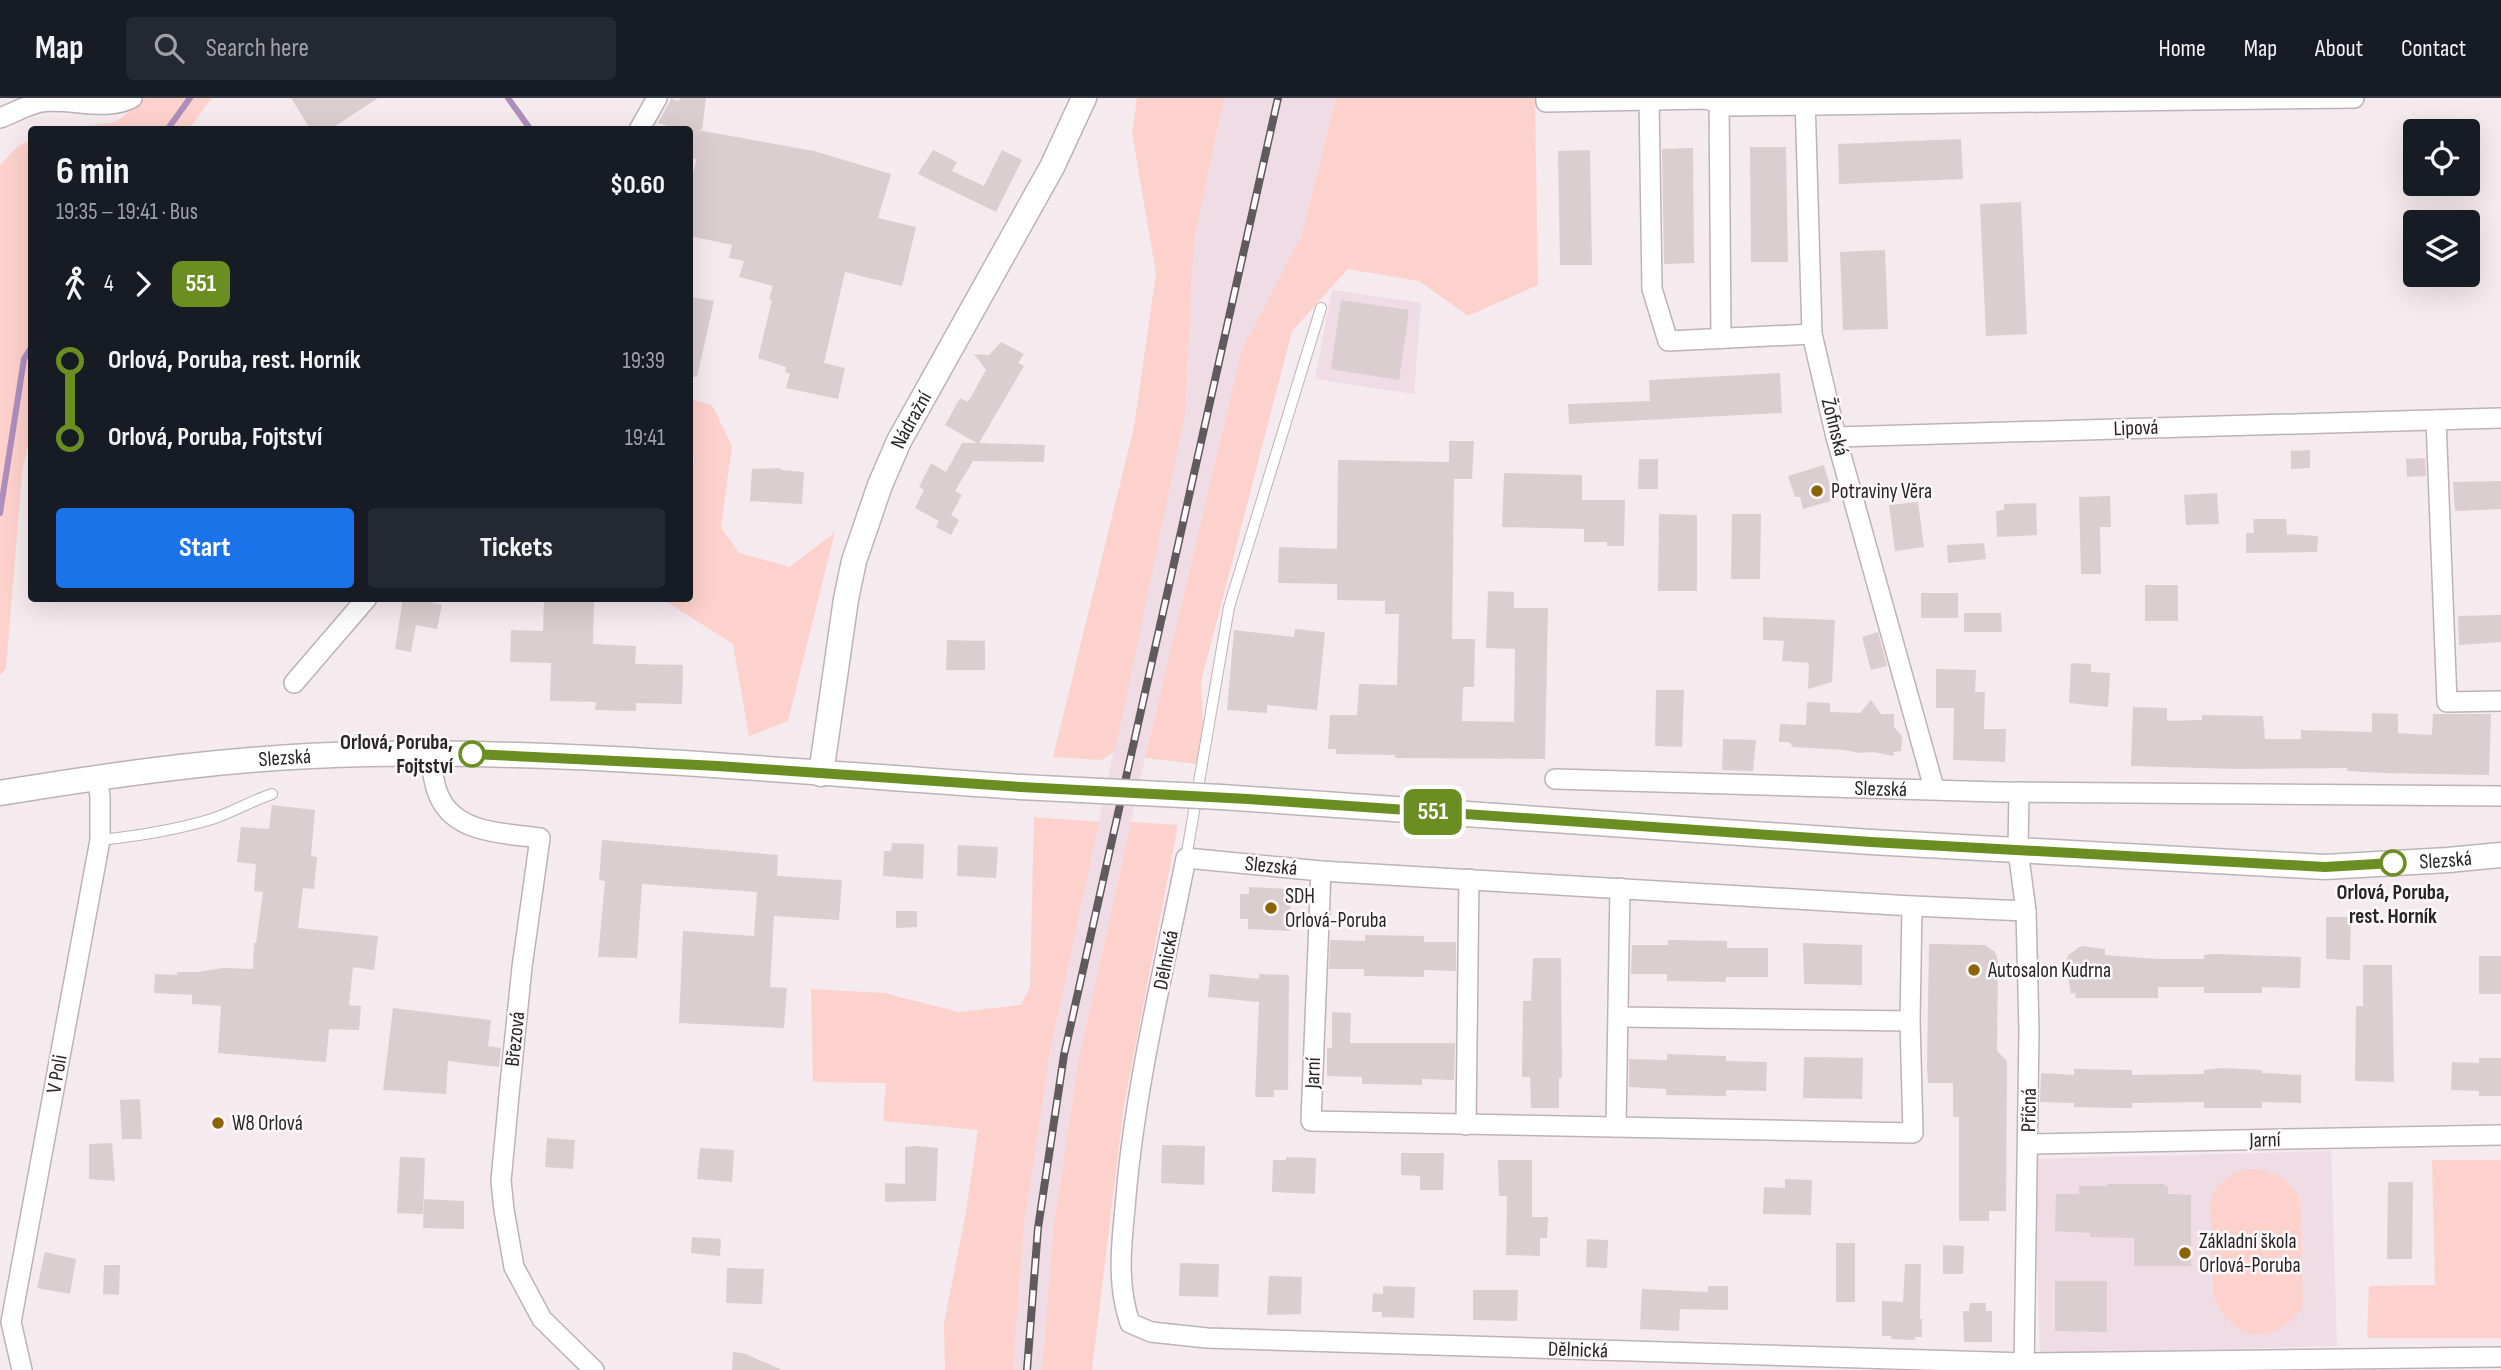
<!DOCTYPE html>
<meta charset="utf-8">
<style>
body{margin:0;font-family:"Sofia Sans Condensed",sans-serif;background:#242831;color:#f1f3f6;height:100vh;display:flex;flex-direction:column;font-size:26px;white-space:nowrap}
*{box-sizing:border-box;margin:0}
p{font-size:23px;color:#9ea1a6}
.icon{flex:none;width:38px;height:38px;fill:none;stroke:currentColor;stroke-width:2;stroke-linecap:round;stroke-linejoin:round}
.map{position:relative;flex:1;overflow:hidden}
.panel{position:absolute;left:28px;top:28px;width:665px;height:476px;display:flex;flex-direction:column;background:#171b24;border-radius:7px;box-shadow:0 7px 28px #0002}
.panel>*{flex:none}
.badge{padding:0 14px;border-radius:10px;font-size:24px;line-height:46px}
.controls{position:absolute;left:2403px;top:21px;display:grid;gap:14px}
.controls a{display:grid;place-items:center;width:77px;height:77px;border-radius:7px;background:#171b24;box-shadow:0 7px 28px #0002;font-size:35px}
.map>.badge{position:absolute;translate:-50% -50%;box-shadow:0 0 0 4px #fff}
.legs{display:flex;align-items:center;gap:10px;height:77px;padding:0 28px;font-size:23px}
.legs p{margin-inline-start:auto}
.headline{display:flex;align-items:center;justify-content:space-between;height:119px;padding:0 28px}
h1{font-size:38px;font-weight:700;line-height:52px}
.button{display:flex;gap:14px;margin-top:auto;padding:14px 28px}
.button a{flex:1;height:80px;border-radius:7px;background:#1a73e8;color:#fff;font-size:28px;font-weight:700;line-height:80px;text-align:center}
.button a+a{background:#242831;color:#f1f3f6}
ul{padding:0 28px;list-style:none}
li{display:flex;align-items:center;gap:24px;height:77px;font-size:26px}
li i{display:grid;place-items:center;width:10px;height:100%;margin:0 9px;background:currentColor}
li i::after{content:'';width:18px;height:18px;margin:-9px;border:5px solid;border-radius:50%;background:#171b24}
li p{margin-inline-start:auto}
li:first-child i{background:linear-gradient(#0000 50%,currentColor 0)}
li:last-child i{background:linear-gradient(currentColor 50%,#0000 0)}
header{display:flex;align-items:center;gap:42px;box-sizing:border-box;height:98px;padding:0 35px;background:#171b24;border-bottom:2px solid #363941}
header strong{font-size:33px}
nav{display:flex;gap:38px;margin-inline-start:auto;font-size:24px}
.search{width:490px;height:63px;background:#242831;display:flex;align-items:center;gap:18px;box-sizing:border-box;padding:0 24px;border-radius:7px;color:#9ea1a6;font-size:26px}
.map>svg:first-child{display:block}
.built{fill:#efdce4}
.green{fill:#fdd1cc}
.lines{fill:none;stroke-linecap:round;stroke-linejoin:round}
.stream{stroke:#ae8ebd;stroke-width:6}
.building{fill:#daced0}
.service-casing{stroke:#bdb3b7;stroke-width:12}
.minor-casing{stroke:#bdb3b7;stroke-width:22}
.tertiary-casing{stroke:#bdb3b7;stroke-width:27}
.service{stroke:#fff;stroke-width:10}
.minor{stroke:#fff;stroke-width:19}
.tertiary{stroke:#fff;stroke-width:24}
.rail-casing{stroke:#5f5a5c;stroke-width:8}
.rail{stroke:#fff9fb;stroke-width:5;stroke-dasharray:16;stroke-linecap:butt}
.tertiary-bridge-casing{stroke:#bdb3b7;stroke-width:27;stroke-linecap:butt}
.tertiary-bridge{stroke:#fff;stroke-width:24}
.line-1-casing{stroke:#fff;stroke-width:16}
.line-1{stroke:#6b8e23;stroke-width:10}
.poi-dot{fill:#8b6405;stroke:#fff9fb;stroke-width:2.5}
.stop-1-dot{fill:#fff;stroke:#6b8e23;stroke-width:3.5}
.labels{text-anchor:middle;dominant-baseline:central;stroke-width:5;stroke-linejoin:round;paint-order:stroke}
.street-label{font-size:21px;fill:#282526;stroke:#fff9fb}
.poi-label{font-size:21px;fill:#282526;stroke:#fff9fb;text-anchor:start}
.stop-label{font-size:21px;font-weight:bold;fill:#282526;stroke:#fff9fb;text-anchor:end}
</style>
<header>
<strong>Map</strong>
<div class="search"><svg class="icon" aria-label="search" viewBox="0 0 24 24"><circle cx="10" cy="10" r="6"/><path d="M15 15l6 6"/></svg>Search here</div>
<nav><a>Home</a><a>Map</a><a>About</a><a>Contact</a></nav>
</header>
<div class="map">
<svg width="2501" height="1272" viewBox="0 0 2501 1272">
<rect width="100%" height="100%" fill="#f5eaee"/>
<!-- built -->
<g class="built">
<polygon points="1224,0 1336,0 1302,137 1242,251 1145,660 1079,960 1053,1131 1042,1272 1013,1272 1024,1128 1050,954 1185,316 1194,142"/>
<polygon points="1332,192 1421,205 1414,296 1315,281"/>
<polygon points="2331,1053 2337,1248 2040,1256 2034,1061"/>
</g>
<!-- green -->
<g class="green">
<polygon points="146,0 212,0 189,31 58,32 116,24"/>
<polygon points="1137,0 1224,0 1194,142 1185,316 1115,653 1101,662 1053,659 1134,329 1156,175 1132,35"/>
<polygon points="1336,0 1535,0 1538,187 1468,218 1419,183 1348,171 1292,233 1201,584 1205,667 1145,660 1242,251 1302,137"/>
<polygon points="31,42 32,327 22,375 6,571 0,577 0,67 18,48"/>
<polygon points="690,301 712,307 732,348 721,429 739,455 790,469 835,434 788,623 749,638 733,546 662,501 690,500 690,384 694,360 690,357"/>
<polygon points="1034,719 1099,724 1050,954 1024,1128 1013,1272 945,1272 944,1226 966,1114 978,1032 883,1023 886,985 813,984 811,891 884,895 959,914 1021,907 1030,889"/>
<polygon points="1131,724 1178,727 1124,1007 1092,1272 1042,1272 1053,1131 1079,960"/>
<polygon points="2432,1062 2501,1062 2501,1240 2367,1240 2369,1188 2435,1187"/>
<path d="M2246,1071C2272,1071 2286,1079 2300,1100L2303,1208C2276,1251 2227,1243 2213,1195L2210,1101L2219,1087L2231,1077Z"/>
</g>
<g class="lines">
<!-- stream -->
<g class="stream">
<polyline points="508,0 531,32"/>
<polyline points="167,32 190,0"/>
<polyline points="0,415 24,261 32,248"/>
</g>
</g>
<!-- building -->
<g class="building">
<polygon points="291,0 378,0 329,32 311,32"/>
<polygon points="680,0 706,0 702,32 697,32 814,53 891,76 878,120 916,129 902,188 845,174 824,265 845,270 838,301 786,290 790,276 785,274 786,269 758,260 772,202 769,201 773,188 739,179 744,163 729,160 732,147 690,138 690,86 697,61 690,60 690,32 666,32 666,27 658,25 671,1 679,3"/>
<polygon points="1961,41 1963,81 1839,86 1838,46"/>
<polygon points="1750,49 1786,49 1788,164 1751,164"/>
<polygon points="1693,50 1694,165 1664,166 1662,51"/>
<polygon points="933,52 957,64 952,73 984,88 1002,52 1022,62 996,114 918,76"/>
<polygon points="1590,52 1592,167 1560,167 1558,53"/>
<polygon points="2021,104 2027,236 1986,238 1980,106"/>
<polygon points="1885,152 1888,231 1843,232 1840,154"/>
<polygon points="692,199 714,203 697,279 690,278 690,212"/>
<polygon points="1341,202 1409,212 1399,282 1331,271"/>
<polygon points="1001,244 1024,256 1018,265 1024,268 979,345 1045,347 1044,364 973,363 955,393 962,397 951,417 959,422 951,437 936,429 939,423 915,410 924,392 919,389 931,365 946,374 962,345 977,345 945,327 960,300 968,304 986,272 974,256 989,257"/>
<polygon points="1780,275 1782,315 1569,326 1568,306 1650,303 1649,282"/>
<polygon points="1449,343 1474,343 1472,381 1454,381 1452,541 1475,541 1474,589 1463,589 1462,623 1514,624 1515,551 1486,550 1488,493 1514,494 1514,510 1548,510 1545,661 1395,660 1395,657 1336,656 1336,651 1328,651 1330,617 1357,617 1359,586 1397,587 1399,516 1385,516 1385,503 1337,502 1337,486 1278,485 1279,449 1337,451 1338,362 1449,364"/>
<polygon points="2310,352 2310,370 2291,371 2291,353"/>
<polygon points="2425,360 2426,378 2407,379 2406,361"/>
<polygon points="1639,361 1658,361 1658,391 1638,391"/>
<polygon points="1824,367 1834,402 1803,411 1800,399 1795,399 1788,378"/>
<polygon points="781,370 781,372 804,374 802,406 750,403 752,371"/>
<polygon points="1504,375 1582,377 1582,402 1625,402 1624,448 1607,448 1607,444 1584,444 1584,431 1502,429"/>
<polygon points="2501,383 2501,411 2455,413 2453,384"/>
<polygon points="2217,395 2219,426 2186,427 2184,397"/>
<polygon points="2110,398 2111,429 2100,429 2101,476 2081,476 2079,399"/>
<polygon points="1918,404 1924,449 1895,453 1889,407"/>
<polygon points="2036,405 2037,437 1997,439 1996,413 2004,412 2004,406"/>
<polygon points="1659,416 1697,417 1697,493 1658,493"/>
<polygon points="1732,416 1761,416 1760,481 1731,481"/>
<polygon points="2253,421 2286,421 2287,436 2318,438 2317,454 2246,455 2246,435 2254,435"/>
<polygon points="1984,445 1986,461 1948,465 1947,447"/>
<rect x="2145" y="487" width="33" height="36"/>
<rect x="1921" y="495" width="37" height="25"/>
<polygon points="403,500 415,500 442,507 437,531 416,527 411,554 395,551"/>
<polygon points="544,500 594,500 593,546 636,548 635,566 683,567 682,606 636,605 636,613 595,612 596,604 550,603 551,565 510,564 511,532 543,533"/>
<polygon points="1964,515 2001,515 2002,534 1964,534"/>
<polygon points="2501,517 2501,544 2459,547 2458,518"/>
<polygon points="1763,519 1835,522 1832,584 1808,591 1809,565 1782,563 1784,543 1763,542"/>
<polygon points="1295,531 1325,534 1317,612 1267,607 1267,615 1227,612 1234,532 1294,539"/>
<polygon points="1878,534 1887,568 1871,572 1862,539"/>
<polygon points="947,542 985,543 985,572 946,572"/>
<polygon points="2071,565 2091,566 2091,574 2110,575 2108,609 2069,605"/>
<polygon points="1936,571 1976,572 1975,594 1985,594 1984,631 2006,631 2005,664 1953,662 1954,610 1936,610"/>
<polygon points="1656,592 1684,592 1682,649 1655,648"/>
<polygon points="1871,602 1881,616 1894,616 1894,629 1902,638 1901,653 1893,654 1894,658 1873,654 1860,655 1844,652 1793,649 1789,644 1779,644 1780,626 1806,627 1807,604 1830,605 1830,614 1860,615"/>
<polygon points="2133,609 2167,610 2167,623 2202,622 2202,617 2263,618 2265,641 2301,641 2301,632 2372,634 2372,615 2398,616 2398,635 2432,637 2433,616 2491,616 2489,677 2384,675 2347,673 2347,670 2238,671 2131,668"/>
<polygon points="1723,641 1756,642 1753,673 1722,672"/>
<polygon points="272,707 315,712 311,758 317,759 314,791 303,790 298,830 378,838 374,872 353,869 349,907 361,908 359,932 329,931 326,964 218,955 221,908 192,906 192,897 154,895 155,876 177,877 177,874 198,874 223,870 253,871 254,845 256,845 263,794 254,793 256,766 237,764 241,729 269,731"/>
<polygon points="602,742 778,757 777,778 842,782 839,822 774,818 770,889 787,890 784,930 679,925 683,833 754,838 757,794 642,786 637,860 598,859 605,783 599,782"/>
<polygon points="892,745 924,746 923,781 883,778 884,753 891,753"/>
<polygon points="958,747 998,749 996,780 957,778"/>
<polygon points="1249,789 1291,791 1290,833 1248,831 1248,821 1240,821 1240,796 1249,796"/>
<polygon points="896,813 917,813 917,829 896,830"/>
<polygon points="2326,819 2351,819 2350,862 2326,861"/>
<polygon points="1365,837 1424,838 1424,844 1456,844 1456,873 1424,872 1424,879 1364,878 1364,871 1329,871 1330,842 1365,843"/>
<polygon points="1668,842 1727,843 1727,850 1768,850 1768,879 1726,879 1726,884 1667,883 1667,876 1631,876 1632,847 1668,847"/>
<polygon points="1803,845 1862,847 1862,887 1804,886"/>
<polygon points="1929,846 1985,847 1995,854 1998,863 1997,953 2007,963 2006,1113 1989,1113 1989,1123 1959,1123 1959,1019 1953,1019 1953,985 1928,985 1927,967"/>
<polygon points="2081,848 2105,851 2105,857 2158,861 2204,861 2204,857 2215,856 2301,859 2300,890 2262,889 2262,895 2204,895 2204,889 2158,889 2158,900 2075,900 2076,895 2071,896 2066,866 2068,857"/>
<rect x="2479" y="858" width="22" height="38"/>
<polygon points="1533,860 1561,860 1562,980 1559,980 1559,1010 1531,1010 1530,979 1522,979 1523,903 1531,903"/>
<polygon points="2363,867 2392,867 2394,984 2355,983 2356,908 2363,908"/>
<polygon points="1210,876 1259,881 1259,876 1289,877 1288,992 1274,992 1274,999 1255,999 1259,904 1208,899"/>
<polygon points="393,910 491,922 488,948 501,950 499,969 448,963 446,996 383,992"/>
<polygon points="1332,914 1351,915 1350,945 1455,945 1454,982 1422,981 1422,987 1362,986 1362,979 1327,978 1327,950 1332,950"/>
<polygon points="1667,956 1726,958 1726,963 1767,964 1766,993 1726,992 1726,998 1666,997 1666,991 1629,989 1629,961 1667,962"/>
<polygon points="1804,959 1863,960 1862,1001 1803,1000"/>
<polygon points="2479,960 2501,960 2501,998 2479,998 2479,993 2451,992 2452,964 2479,965"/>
<polygon points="2221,970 2262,972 2262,975 2301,977 2301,1005 2262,1004 2262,1010 2204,1010 2204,1004 2132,1005 2132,1010 2121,1010 2074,1009 2074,1005 2040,1004 2041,975 2074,977 2074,971 2078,971 2132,972 2132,977 2204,976 2204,972"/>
<polygon points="140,1001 142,1041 122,1041 120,1002"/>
<polygon points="547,1040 575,1042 573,1071 545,1069"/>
<polygon points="112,1045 115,1083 89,1081 89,1046"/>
<polygon points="1162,1047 1205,1048 1204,1087 1161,1085"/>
<polygon points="916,1048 938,1050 936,1103 885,1104 885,1085 905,1086 905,1049"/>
<polygon points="700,1050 734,1052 732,1084 697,1081"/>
<polygon points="1401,1055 1444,1055 1443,1092 1420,1092 1420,1078 1401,1077"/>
<polygon points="400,1059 425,1060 423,1116 397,1115"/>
<polygon points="1286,1059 1316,1060 1315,1096 1272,1094 1273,1062 1286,1062"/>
<polygon points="1498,1062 1532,1062 1532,1119 1548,1119 1547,1140 1540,1140 1540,1158 1506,1157 1507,1098 1499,1098"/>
<polygon points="1785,1081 1812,1082 1811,1117 1763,1116 1764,1089 1785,1090"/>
<polygon points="2388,1084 2413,1084 2412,1161 2387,1161"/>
<polygon points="2107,1086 2165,1086 2165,1088 2168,1088 2168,1096 2191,1097 2191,1168 2134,1168 2134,1140 2090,1139 2090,1135 2055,1133 2056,1096 2079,1096 2079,1088 2107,1088"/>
<polygon points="424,1101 464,1103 464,1131 423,1130"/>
<polygon points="692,1139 721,1141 720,1158 691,1155"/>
<polygon points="1587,1141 1608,1142 1607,1170 1586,1169"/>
<rect x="1836" y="1145" width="19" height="59"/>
<polygon points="1943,1147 1964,1148 1963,1176 1943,1176"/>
<polygon points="45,1154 76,1161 70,1196 37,1190"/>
<polygon points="1180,1165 1219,1166 1218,1199 1179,1198"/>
<polygon points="1905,1166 1921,1166 1920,1221 1922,1221 1922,1239 1915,1239 1915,1242 1891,1241 1891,1238 1882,1238 1882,1203 1903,1204"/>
<polygon points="104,1167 120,1167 119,1197 103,1196"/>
<polygon points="727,1170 764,1171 762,1206 726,1205"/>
<polygon points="1269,1178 1302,1179 1301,1216 1267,1217"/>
<polygon points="2055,1183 2107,1183 2107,1234 2055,1233"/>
<polygon points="1383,1188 1415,1189 1414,1220 1382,1219 1382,1214 1372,1214 1373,1195 1383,1196"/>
<polygon points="1708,1188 1728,1188 1728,1212 1680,1211 1679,1233 1640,1231 1642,1191 1708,1194"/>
<polygon points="1473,1192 1518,1192 1517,1223 1473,1222"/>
<polygon points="1970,1205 1986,1205 1986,1213 1992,1213 1992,1244 1964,1244 1963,1213 1969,1213"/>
<polygon points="733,1254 743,1255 783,1272 732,1272"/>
</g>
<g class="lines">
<defs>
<g id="service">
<path d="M100,742C138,738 176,732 212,721C233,714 251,703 272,696"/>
<polyline points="1186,760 1229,509 1321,210"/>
</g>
<g id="minor">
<polyline points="1546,0 1546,4 1706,1 1731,8 2354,0"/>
<polyline points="1649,0 1652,191 1668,243 1812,236"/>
<polyline points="1719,0 1721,240"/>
<polyline points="1805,0 1812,236 1836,339 1934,690"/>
<path d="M0,20C13,15 27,7 41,4C71,0 106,14 132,0"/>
<polyline points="639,32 657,0"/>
<polyline points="2436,322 2447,604 2501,603"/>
<polyline points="1836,339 2501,320"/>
<polyline points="294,585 367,500"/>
<path d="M430,656C432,669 433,686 439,698C455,736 505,735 540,740L522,869L509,997L501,1083L504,1112L514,1169L542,1221L594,1272"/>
<path id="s1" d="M1555,681L1998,694L2501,698"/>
<polyline points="2019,694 2018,752 2026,813 2029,933 2024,1272"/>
<polyline points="1321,773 1311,1023 1913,1035 1910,923 1912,808"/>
<path d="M2026,813L1912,808L1321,773L1186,760C1163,876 1134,992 1125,1110C1121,1149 1117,1188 1130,1225L1151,1234L1207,1240L2025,1265L2501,1259"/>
<polyline points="1619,919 1910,923"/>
<polyline points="1466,1027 1469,781"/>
<polyline points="1616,1029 1620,790"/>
<polyline points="2028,1046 2501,1037"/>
<polyline points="22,1272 11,1224 100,742 100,699 97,679"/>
</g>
<g id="tertiary">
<path id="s2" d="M821,676L846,501L854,463L880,387L899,343L1052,69L1084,0"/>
<path id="s3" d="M0,695C121,675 244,658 367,656C585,652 804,675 1021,689"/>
<path id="s4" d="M1221,699L1871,744L2325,769L2448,762L2501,757"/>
</g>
</defs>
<!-- service casing -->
<use href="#service" class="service-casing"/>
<!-- minor casing -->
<use href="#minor" class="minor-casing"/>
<!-- tertiary casing -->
<use href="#tertiary" class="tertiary-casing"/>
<!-- service -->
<use href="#service" class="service"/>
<!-- minor -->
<use href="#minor" class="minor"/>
<!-- tertiary -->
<use href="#tertiary" class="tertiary"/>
<defs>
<polyline id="rail" points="1027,1272 1038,1130 1064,957 1278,0"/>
</defs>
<!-- rail casing -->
<use href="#rail" class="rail-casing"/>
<!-- rail -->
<use href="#rail" class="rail"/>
<defs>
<polyline id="tertiary-bridge" points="1021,689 1221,699"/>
</defs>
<!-- tertiary-bridge casing -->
<use href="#tertiary-bridge" class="tertiary-bridge-casing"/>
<!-- tertiary-bridge -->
<use href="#tertiary-bridge" class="tertiary-bridge"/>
</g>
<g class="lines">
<defs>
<polyline id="line-1" points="472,656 718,668 1021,689 1248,701 1871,744 2325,769 2393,765"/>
</defs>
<!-- line-1 casing -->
<use href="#line-1" class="line-1-casing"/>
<!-- line-1 -->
<use href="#line-1" class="line-1"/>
</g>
<!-- markers -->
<g class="poi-dot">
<circle cx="1817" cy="393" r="7"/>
<circle cx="1271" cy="810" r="7"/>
<circle cx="1974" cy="872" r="7"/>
<circle cx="218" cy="1025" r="7"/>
<circle cx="2185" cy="1155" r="7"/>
</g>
<g class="stop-1-dot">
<circle cx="472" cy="656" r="12"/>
<circle cx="2393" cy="765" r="12"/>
</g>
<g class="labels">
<!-- street labels -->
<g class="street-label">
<text stroke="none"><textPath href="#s2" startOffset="368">Nádražní</textPath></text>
<text transform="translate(1835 329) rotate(76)">Žofinská</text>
<text transform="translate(2136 330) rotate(-2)">Lipová</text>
<text stroke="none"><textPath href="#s3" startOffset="287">Slezská</textPath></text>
<text stroke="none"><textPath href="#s1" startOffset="326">Slezská</textPath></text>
<text stroke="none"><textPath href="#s4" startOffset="1227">Slezská</textPath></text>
<text transform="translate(1271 768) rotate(6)">Slezská</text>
<text transform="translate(1166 862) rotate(-79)">Dělnická</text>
<text transform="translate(515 941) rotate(-84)">Březová</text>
<text transform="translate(1313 975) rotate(-88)">Jarní</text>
<text transform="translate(57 976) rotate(-80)">V Poli</text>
<text transform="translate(2029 1012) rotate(-89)">Příčná</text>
<text transform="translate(2265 1042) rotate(-1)">Jarní</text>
<text transform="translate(1578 1252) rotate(2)">Dělnická</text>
</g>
<!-- poi labels -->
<g class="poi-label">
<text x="1831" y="393">Potraviny Věra</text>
<text x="1285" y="798">SDH<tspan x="1285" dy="24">Orlová-Poruba</tspan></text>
<text x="1988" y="872">Autosalon Kudrna</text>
<text x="232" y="1025">W8 Orlová</text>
<text x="2199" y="1143">Základní škola<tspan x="2199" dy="24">Orlová-Poruba</tspan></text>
</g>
<!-- stop labels -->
<g class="stop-label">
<text x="453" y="644">Orlová, Poruba,<tspan x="453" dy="24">Fojtství</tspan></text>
<text x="2393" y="794" text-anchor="middle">Orlová, Poruba,<tspan x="2393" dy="24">rest. Horník</tspan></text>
</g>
</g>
</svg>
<div class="controls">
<a><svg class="icon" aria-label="locate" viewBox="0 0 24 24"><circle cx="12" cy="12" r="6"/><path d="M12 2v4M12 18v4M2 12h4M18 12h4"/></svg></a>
<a><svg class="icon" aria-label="layers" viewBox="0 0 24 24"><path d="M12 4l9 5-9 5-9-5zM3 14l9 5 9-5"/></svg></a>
</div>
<b class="badge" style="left:1433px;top:714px;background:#6b8e23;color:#fff">551</b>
<section class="panel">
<div class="headline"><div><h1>6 min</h1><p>19:35 – 19:41 · Bus</p></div><b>$0.60</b></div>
<div class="legs"><svg class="icon" aria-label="walk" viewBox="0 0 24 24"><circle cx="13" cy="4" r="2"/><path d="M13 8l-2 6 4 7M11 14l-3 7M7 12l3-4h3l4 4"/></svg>4<svg class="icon" aria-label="forward" viewBox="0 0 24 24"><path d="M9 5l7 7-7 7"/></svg><b class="badge" style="background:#6b8e23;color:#fff">551</b></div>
<ul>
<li><i style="color:#6b8e23"></i><b>Orlová, Poruba, rest. Horník</b><p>19:39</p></li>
<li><i style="color:#6b8e23"></i><b>Orlová, Poruba, Fojtství</b><p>19:41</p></li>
</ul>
<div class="button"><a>Start</a><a>Tickets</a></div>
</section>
</div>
